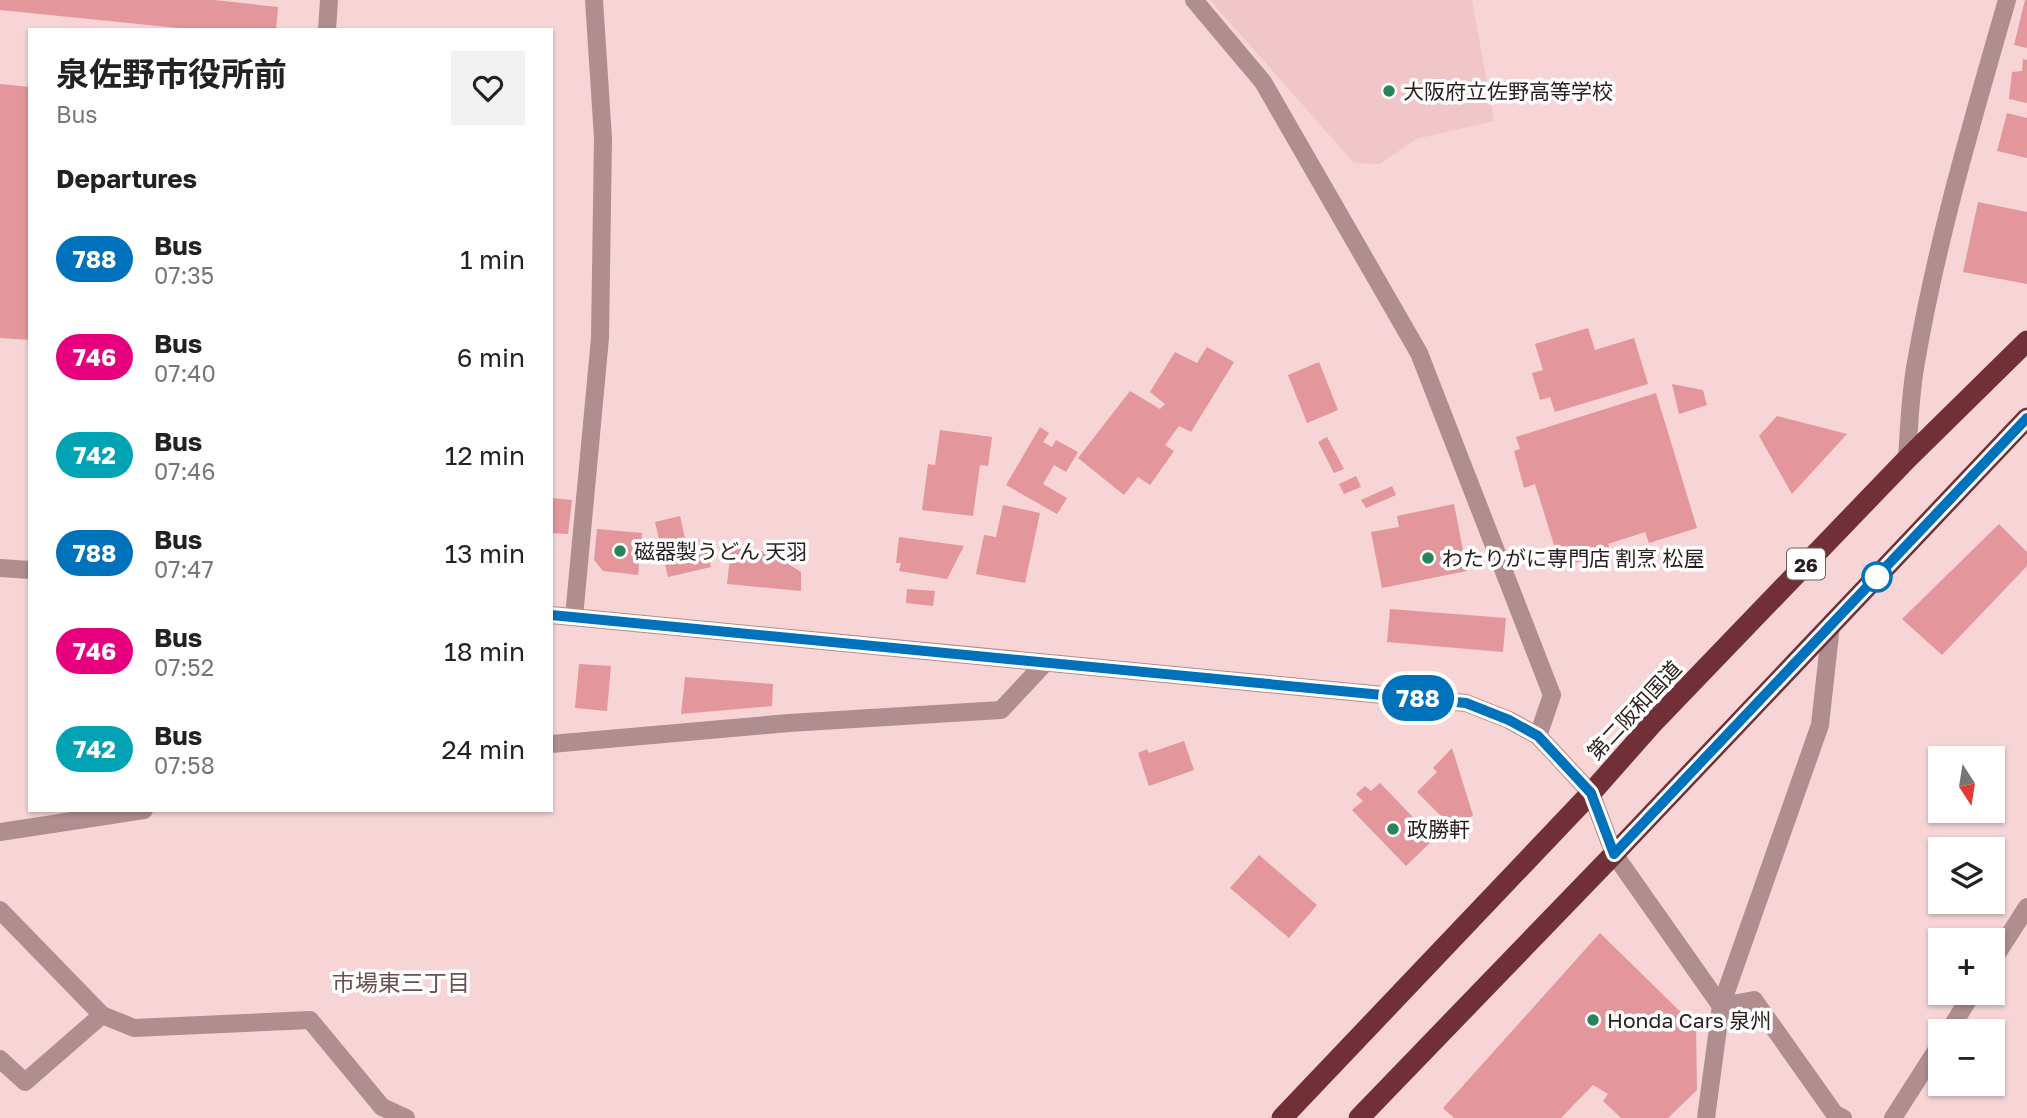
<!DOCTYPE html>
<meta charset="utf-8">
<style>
body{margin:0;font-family:"Golos Text","Noto Sans JP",sans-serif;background:#f2f2f2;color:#222;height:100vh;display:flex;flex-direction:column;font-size:26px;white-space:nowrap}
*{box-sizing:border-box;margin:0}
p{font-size:23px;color:#767676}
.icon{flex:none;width:38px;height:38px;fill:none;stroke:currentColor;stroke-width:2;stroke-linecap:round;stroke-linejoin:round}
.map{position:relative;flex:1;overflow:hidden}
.details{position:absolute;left:28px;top:28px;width:525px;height:784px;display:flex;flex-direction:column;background:#fff;border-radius:0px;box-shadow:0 2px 5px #0004}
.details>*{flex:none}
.badge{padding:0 14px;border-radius:23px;font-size:24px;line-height:46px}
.needle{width:46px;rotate:168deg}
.tools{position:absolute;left:1928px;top:746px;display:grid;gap:14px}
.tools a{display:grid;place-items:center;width:77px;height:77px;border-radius:0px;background:#fff;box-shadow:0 2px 5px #0004;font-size:35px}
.map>.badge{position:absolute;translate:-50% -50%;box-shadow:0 0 0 4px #fff}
h2{padding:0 28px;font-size:26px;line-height:63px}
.round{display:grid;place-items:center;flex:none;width:74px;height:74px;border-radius:0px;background:#f2f2f2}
.overview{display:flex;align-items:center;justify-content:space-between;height:119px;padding:0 28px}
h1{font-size:33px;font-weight:700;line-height:52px}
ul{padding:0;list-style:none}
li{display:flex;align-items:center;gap:21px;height:98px;padding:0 28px}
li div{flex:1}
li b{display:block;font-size:26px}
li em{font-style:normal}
li .badge{min-width:77px;font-weight:700;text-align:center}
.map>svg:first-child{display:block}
.built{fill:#f0c6c8}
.building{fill:#e3969b}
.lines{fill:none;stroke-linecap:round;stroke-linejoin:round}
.minor{stroke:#b08d8f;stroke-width:18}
.highway{stroke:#712f37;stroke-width:21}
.line-casing{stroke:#fff;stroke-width:16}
.line{stroke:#0072bc;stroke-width:10}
.poi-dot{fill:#27845b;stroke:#fff;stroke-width:2.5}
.stop-dot{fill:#fff;stroke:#0072bc;stroke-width:3.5}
.labels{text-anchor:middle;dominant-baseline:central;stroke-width:7;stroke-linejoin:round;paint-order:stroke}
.shield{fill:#fff;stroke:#696161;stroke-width:2}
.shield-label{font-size:19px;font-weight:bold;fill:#291d1d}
.poi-label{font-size:21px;fill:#291d1d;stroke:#fff;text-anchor:start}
.street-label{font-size:21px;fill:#291d1d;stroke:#fff}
.neighbourhood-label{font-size:23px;fill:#6b4e50;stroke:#fff}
</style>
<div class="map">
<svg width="2027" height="1118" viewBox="0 0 2027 1118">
<rect width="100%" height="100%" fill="#f7d5d6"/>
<!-- built -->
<polygon class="built" points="1210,0 1472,0 1494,121 1416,139 1380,164 1354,163"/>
<!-- building -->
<g class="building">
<polygon points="0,0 214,0 278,7 276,30 198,30 0,10"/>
<polygon points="2025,0 2027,0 2027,48 2014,45"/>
<polygon points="2023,59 2027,60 2027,103 2009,99 2012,72 2022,71"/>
<polygon points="0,84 30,87 30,340 0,338"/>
<polygon points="2007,113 2027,118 2027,158 1997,151"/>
<polygon points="1978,202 2027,212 2027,284 1963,272"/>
<polygon points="1588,328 1595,350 1634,338 1648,384 1555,412 1550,397 1540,400 1532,373 1543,370 1535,344"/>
<polygon points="1207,347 1234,362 1191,432 1179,426 1165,445 1174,451 1150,485 1138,477 1124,495 1078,458 1130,391 1160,409 1165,404 1150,392 1175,352 1197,363"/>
<polygon points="1319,362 1338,410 1307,423 1288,375"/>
<polygon points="1672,384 1703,390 1707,405 1679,414"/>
<polygon points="1656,393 1697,528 1649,543 1645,532 1608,544 1611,552 1561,567 1535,484 1524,488 1514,451 1520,449 1516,437"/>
<polygon points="1777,416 1847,434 1792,494 1759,436"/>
<polygon points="1040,427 1049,433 1043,442 1052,447 1056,440 1078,452 1066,472 1054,465 1043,484 1067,498 1057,514 1006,485"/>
<polygon points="940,430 992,437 988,466 980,465 973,516 922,510 928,464 935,465"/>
<polygon points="1327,437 1344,469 1334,473 1318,442"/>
<polygon points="1356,476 1361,487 1344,494 1339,484"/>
<polygon points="1392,486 1396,495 1366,508 1361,500"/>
<polygon points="551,498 572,500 568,534 551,533"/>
<polygon points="1454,504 1467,571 1382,588 1371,532 1399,527 1397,516"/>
<polygon points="1003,505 1040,513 1025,583 976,574 984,535 996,537"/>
<polygon points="680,516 686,543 704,539 711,567 668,577 655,522"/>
<polygon points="1999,524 2027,552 2027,566 1942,655 1902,619"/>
<polygon points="597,529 642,533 638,575 603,571 594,560"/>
<polygon points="899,537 964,546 947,579 899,571 901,563 896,563"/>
<polygon points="731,548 769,552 801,572 801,591 727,584"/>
<polygon points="907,589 935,591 933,606 906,603"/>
<polygon points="1390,609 1506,618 1503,652 1387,642"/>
<polygon points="579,664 611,666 607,711 575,708"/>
<polygon points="685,677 773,684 772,706 681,714"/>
<polygon points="1184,741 1194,770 1149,786 1138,753 1147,749 1149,753"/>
<polygon points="1452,748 1473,815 1456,831 1417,792 1437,772 1433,768"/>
<polygon points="1380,783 1434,839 1406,866 1352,810 1363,801 1356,794 1365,786 1371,791"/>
<polygon points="1259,855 1317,905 1289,938 1230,888"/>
<polygon points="1600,933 1696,1027 1697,1090 1668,1118 1621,1118 1603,1101 1608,1094 1593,1085 1561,1118 1454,1118 1443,1108"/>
</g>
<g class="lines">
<!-- minor -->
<g class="minor">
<polyline points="1194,0 1263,82 1419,353 1552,695 1538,736"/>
<polyline points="327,30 329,0"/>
<path d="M1907,459C1909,429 1910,398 1915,368C1936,243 1972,122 2007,0"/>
<polyline points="0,568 30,570"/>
<polyline points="551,615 1466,703 1509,720 1538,736 1591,793 1614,854 1721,1006 1706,1118"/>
<polyline points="574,617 600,338 603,138 594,0"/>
<polyline points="1831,625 1820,725 1721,1006 1754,1000 1834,1113 1843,1118"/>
<polyline points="551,744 789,723 1001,710 1045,663"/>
<polyline points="0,832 144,810"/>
<polyline points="0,910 102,1015 134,1028 310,1020 382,1107 406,1118"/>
<polyline points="1993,960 2027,907"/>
<polyline points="1949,1031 1973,992"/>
<polyline points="0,1059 25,1082 102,1015"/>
<polyline points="1893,1118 1941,1043"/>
</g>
<!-- highway -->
<g class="highway">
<polyline points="1282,1118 1591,793 1652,724 1907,459 2027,341"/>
<polyline points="1359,1118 1614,854 2027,418"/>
</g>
</g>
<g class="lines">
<defs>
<polyline id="line" points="551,615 1466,703 1509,720 1538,736 1591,793 1614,854 2027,418"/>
</defs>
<!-- line casing -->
<use href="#line" class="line-casing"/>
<!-- line -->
<use href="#line" class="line"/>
</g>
<!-- markers -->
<g class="poi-dot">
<circle cx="1389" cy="91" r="7"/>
<circle cx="620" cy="551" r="7"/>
<circle cx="1428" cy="558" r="7"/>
<circle cx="1393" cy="829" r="7"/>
<circle cx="1593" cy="1020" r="7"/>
</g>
<circle class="stop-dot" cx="1877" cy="577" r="14"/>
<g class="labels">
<!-- shield labels -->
<rect class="shield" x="1787" y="548.5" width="38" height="31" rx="5"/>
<g class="shield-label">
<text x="1806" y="564">26</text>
</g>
<!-- poi labels -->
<g class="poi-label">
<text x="1403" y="91">大阪府立佐野高等学校</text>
<text x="634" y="551">磁器製うどん 天羽</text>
<text x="1442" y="558">わたりがに専門店 割烹 松屋</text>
<text x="1407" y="829">政勝軒</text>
<text x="1607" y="1020">Honda Cars 泉州</text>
</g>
<!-- street labels -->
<g class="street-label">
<text transform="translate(1634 710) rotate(-47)">第二阪和国道</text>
</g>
<!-- neighbourhood labels -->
<g class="neighbourhood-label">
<text x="401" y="982">市場東三丁目</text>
</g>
</g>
</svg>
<div class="tools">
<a><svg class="needle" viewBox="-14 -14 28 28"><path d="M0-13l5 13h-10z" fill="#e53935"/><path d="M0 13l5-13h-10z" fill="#767676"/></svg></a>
<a><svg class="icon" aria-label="layers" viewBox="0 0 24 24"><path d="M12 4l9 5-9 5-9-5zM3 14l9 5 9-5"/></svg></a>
<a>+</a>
<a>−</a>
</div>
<b class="badge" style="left:1418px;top:698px;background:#0072bc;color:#fff">788</b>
<section class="details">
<div class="overview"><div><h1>泉佐野市役所前</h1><p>Bus</p></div><a class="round"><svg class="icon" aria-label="heart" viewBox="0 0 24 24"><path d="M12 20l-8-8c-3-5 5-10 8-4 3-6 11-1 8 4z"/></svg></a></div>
<h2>Departures</h2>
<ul>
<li><span class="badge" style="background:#0072bc;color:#fff">788</span><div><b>Bus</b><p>07:35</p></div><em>1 min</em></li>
<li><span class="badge" style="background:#e6007e;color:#fff">746</span><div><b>Bus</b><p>07:40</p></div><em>6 min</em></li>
<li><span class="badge" style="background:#00a3b4;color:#fff">742</span><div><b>Bus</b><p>07:46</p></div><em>12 min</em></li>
<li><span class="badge" style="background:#0072bc;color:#fff">788</span><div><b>Bus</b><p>07:47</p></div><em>13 min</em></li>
<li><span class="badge" style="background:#e6007e;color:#fff">746</span><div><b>Bus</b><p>07:52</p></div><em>18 min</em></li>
<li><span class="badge" style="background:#00a3b4;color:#fff">742</span><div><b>Bus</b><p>07:58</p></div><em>24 min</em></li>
</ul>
</section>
</div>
